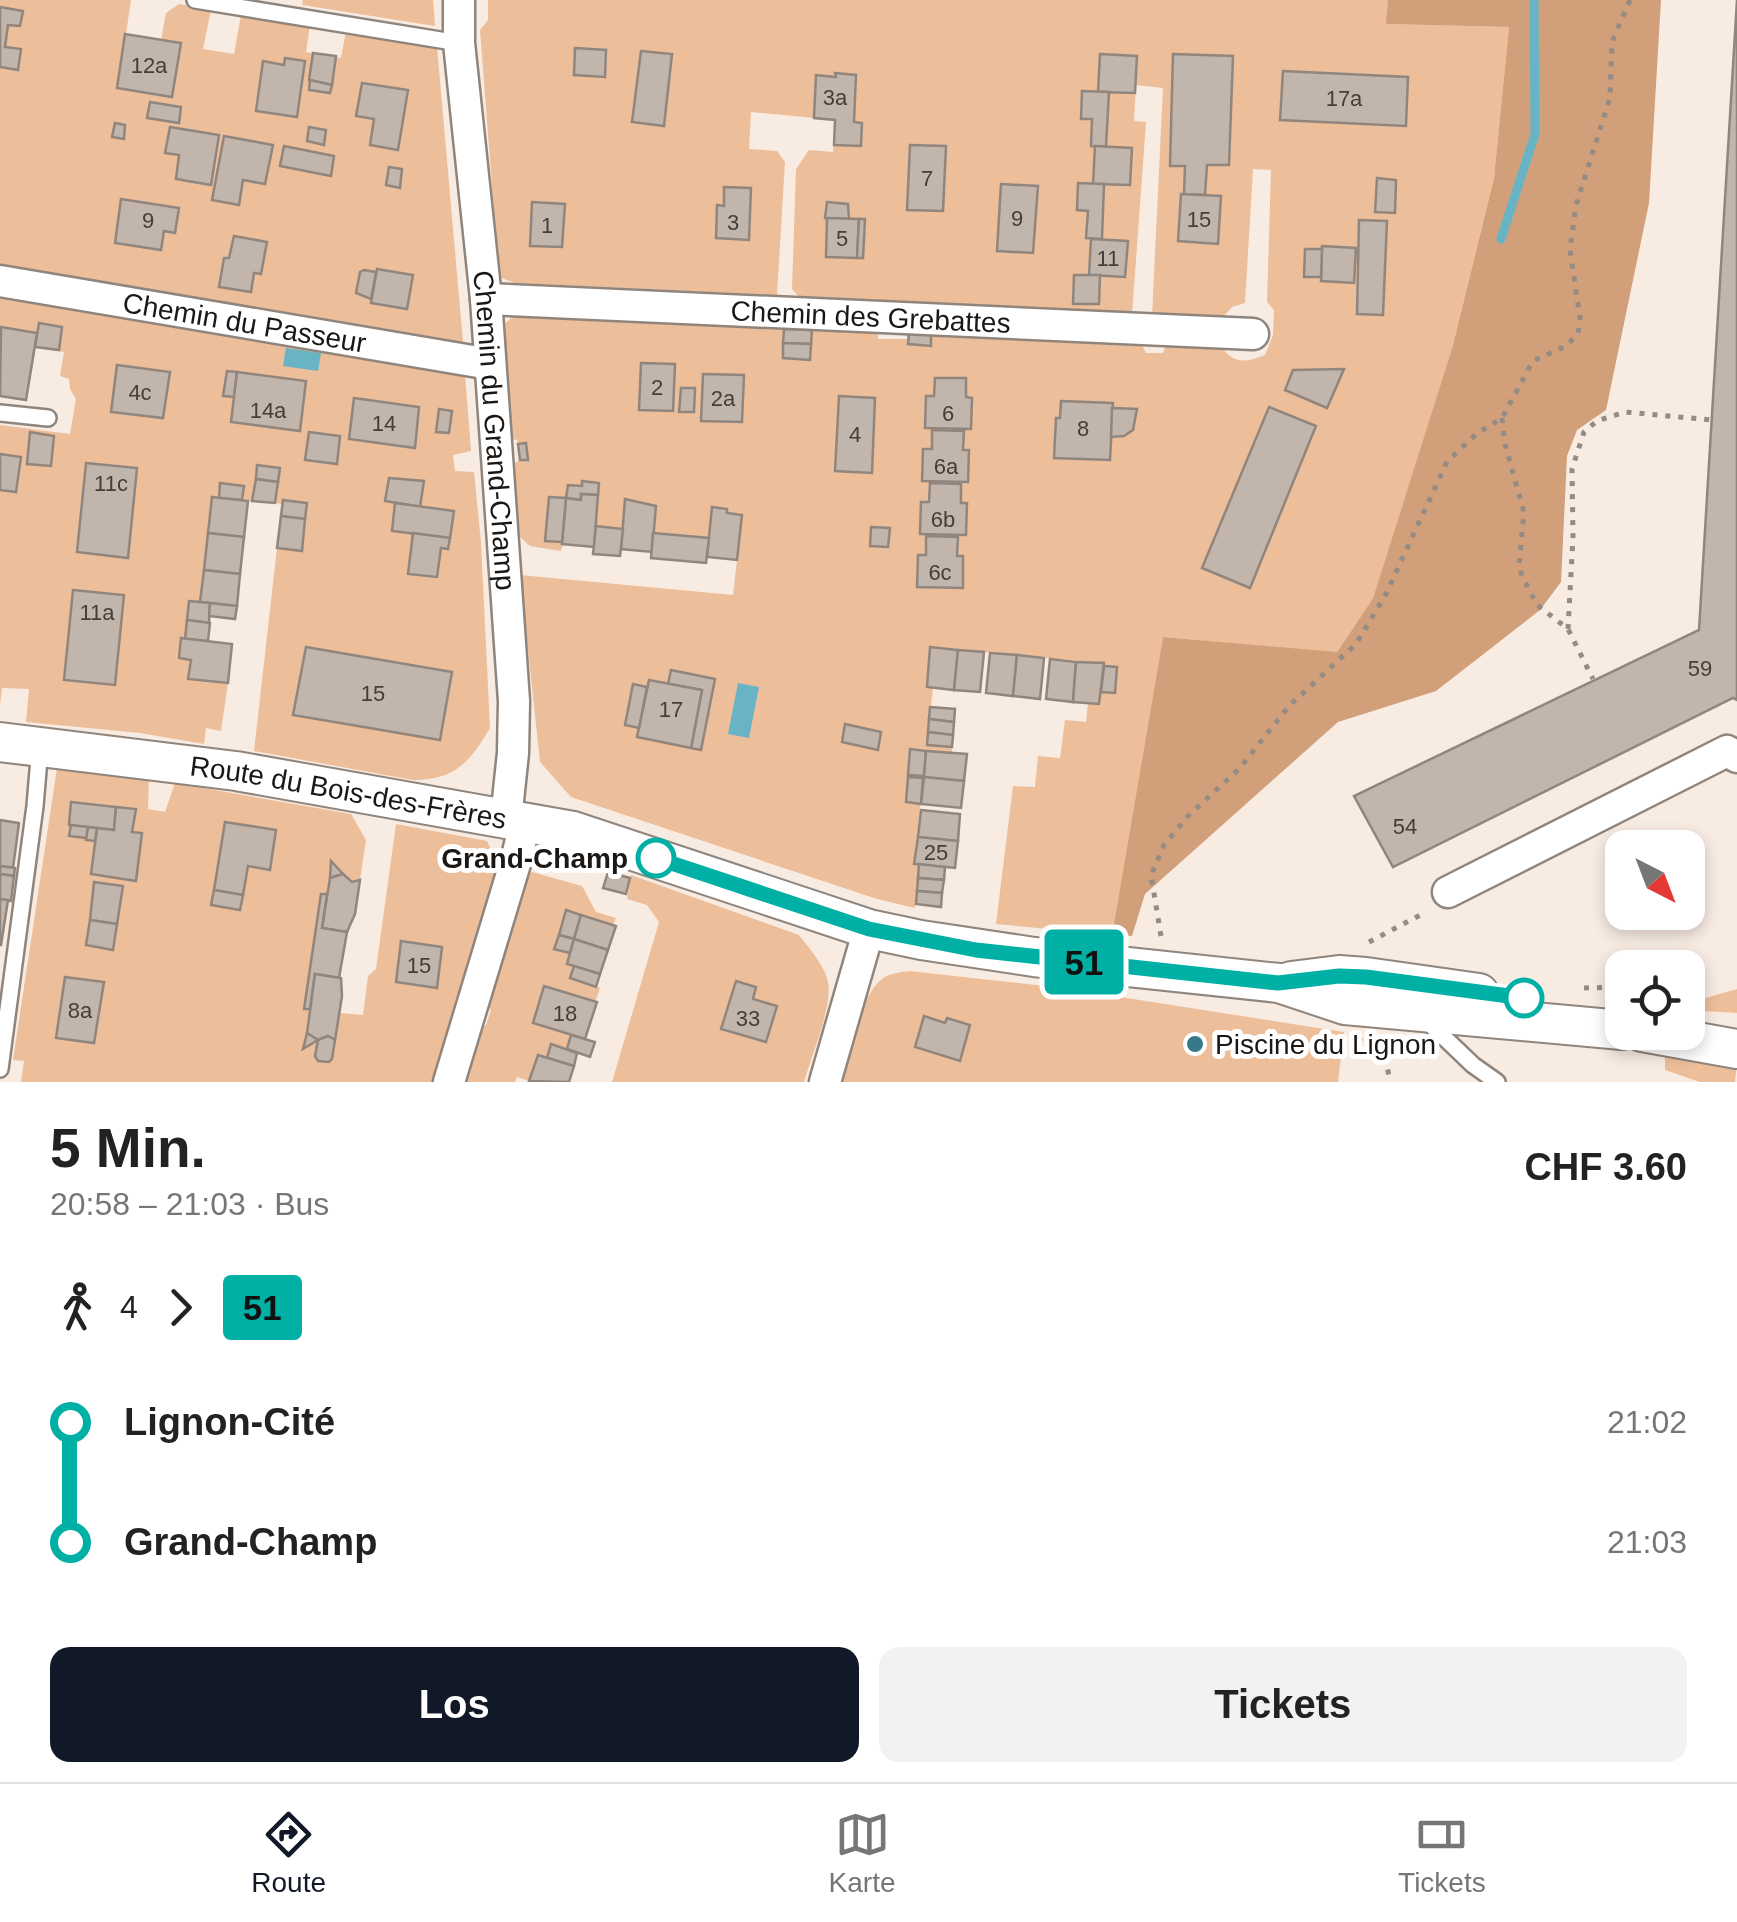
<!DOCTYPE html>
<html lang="de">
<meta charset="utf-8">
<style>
body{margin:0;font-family:Helvetica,sans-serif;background:#f2f2f2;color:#222;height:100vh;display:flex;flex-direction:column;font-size:38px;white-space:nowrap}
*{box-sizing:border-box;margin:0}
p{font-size:32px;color:#767676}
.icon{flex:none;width:55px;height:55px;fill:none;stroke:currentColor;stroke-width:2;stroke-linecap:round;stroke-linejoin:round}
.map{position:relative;height:1082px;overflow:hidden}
.sheet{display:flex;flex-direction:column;background:#fff;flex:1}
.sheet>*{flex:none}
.badge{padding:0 20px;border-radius:8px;font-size:35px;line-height:65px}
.needle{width:65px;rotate:138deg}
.buttons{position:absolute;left:1605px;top:830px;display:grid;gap:20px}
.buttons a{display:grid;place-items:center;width:100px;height:100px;border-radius:20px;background:#fff;box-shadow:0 5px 15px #0003;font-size:50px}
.map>.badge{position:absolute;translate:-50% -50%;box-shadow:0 0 0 5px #fff}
.legs{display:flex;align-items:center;gap:15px;height:110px;padding:0 50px;font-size:32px}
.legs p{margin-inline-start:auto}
.summary{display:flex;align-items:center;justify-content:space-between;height:170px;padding:0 50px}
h1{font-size:55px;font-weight:600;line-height:75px}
.action{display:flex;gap:20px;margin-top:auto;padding:20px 50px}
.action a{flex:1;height:115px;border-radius:20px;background:#111827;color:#fff;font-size:40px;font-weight:600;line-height:115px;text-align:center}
.action a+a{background:#f2f2f2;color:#222}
ul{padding:0 50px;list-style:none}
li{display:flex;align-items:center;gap:35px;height:120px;font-size:38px}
li i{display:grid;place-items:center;width:15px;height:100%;margin:0 12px;background:currentColor}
li i::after{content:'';width:25px;height:25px;margin:-12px;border:8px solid;border-radius:50%;background:#fff}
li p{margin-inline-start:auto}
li:first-child i{background:linear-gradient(#0000 50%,currentColor 0)}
li:last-child i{background:linear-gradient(currentColor 50%,#0000 0)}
.menu{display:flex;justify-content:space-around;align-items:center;height:140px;border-top:2px solid #e0e0e0;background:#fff;font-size:28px;color:#767676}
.menu a{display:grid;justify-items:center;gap:5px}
.menu .on{color:#111827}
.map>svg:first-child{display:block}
.green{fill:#edbe9a}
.forest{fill:#d19f79}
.water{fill:#68b4c5}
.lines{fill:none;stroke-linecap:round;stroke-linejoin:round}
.stream{stroke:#68b4c5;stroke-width:9}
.building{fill:#c1b5ac;stroke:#91867e;stroke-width:2.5}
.service-casing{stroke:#90857c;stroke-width:20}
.minor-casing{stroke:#90857c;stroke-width:35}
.tertiary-casing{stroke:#90857c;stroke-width:42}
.path{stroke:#948b85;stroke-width:5;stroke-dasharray:5 8;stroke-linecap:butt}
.service{stroke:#fff;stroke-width:15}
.minor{stroke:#fff;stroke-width:30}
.tertiary{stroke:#fff;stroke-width:38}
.line-1-casing{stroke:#fff;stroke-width:22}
.line-1{stroke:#00b0a4;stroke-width:15}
.stop-1-dot{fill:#fff;stroke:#00b0a4;stroke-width:5}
.poi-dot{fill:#367a89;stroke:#fff;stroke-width:4}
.labels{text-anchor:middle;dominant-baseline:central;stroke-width:10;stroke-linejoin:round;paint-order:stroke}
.number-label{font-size:22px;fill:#443e3a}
.street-label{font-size:28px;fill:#1b1714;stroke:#fff}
.stop-label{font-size:28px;font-weight:bold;fill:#1b1714;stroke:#fff;text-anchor:end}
.poi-label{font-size:28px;fill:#1b1714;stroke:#fff;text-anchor:start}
</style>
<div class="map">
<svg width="1737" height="1082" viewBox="0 0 1737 1082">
<rect width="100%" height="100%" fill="#f8ebe2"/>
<!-- green -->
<g class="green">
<polygon points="0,0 131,0 126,34 161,40 166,13 179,4 211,10 203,49 234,54 241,15 310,25 306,52 341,58 346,31 437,47 463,342 458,345 0,270"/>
<polygon points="303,0 433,0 435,26 302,5"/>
<path d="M488,0H1388L1387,24L1509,27L1494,178L1453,345L1373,598L1336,653L1163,637L1112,935L996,924L1013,786L1035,787L1038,756L1060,758L1065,720L1086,722L1088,703H1099L1103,663L931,647L927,686L933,687L927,744L952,747V753L926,752L914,863L919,864L915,908L877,899L571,797L540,762L520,575L733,595L742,516L727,513V509L712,508L709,538L653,533L642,502L626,499L623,529L596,527L594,547L563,544L561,551L530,546L520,537L513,464L520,460L517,440L511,439L504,324L519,312L878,330V339H907L909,332L1141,343L1146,353H1163L1166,344L1220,346C1235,364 1244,363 1265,355L1273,335L1274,310L1267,302L1271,170L1253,169L1245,303L1232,307L1223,317L1152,316L1163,88L1136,85L1134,121L1146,122L1132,315L799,297L792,289L796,169L809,150L833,152L835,120L751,112L749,149L777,151L785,162L777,295L515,283L499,277L480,30L488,20Z"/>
<path d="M0,287L465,374L471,451L453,455L455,471L474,472L481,542L490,728C470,762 455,780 413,780L254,751L277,548L302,550L307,504L284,500L283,504L212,497L200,602L189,601L185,639H181L179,658L191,660L189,679L228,683L221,731L206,728L204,744L140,733L26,722L29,689L2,688L0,705V425L70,434L76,399L70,389L69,379L60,376L64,352L36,347L26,400L0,396Z"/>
<polygon points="57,768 149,778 148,809 165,812 175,783 351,814 366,840 360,880 352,882 331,862 327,894 321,895 309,972 341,978 340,1013 363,1015 368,976 376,969 396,824 487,841 499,867 433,1082 21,1082 24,1061 13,1060"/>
<path d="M532,872L582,886L596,912L616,918L613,925L566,911L554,948L570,953L567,963L574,966L571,978L600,988C594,1012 574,1026 567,1049L552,1045L547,1058L529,1081L517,1077L515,1082H462L478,1032L486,1025L491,1010L487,1002L524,877Z"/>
<path d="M631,875L799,935C809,948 825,966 828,982C833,1006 811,1057 804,1082H612L659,922L647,905L627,899Z"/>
<path d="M909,971L1063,988L1344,1032L1338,1082H842C850,1055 860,991 885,977C892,973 902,972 909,971Z"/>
<polygon points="1737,989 1737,1013 1688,1010 1688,1003"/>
<polygon points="1665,1044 1737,1063 1735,1082 1700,1082 1665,1070"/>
</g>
<!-- forest -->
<polygon class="forest" points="1388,0 1661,0 1649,203 1606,410 1577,430 1567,456 1561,582 1540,610 1436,691 1338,722 1145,894 1132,936 1112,935 1163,637 1337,652 1373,598 1453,345 1494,178 1509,27 1386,24"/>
<!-- water -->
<g class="water">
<polygon points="286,348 321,353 318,371 283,366"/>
<polygon points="738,683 759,687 749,738 728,734"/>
</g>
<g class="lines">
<!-- stream -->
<polyline class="stream" points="1501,239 1535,134 1534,0"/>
</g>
<!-- building -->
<g class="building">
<polygon points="1737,0 1737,700 1733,698 1393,867 1354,796 1699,630"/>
<polygon points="0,7 23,11 20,26 8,25 5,47 21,49 18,70 0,67"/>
<polygon points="125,34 181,43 172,97 117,88"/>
<polygon points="575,48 606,50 605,77 574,75"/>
<polygon points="641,51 672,54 664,126 632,122"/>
<polygon points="313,53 336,56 332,85 309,80"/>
<polygon points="1100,54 1137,56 1135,93 1098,92"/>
<polygon points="1173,54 1233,56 1229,165 1207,165 1205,195 1184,194 1185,166 1170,166"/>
<polygon points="285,58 305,61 297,117 256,111 263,61 284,65"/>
<polygon points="1283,71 1408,77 1406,126 1280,120"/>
<polygon points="835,73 856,75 854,122 862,123 861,146 834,145 835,120 814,118 816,75 836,77"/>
<polygon points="310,80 332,85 330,93 309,90"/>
<polygon points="362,83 408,90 398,150 370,145 374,119 356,116"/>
<polygon points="1082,91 1109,92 1106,147 1091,146 1092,119 1081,119"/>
<polygon points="150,102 181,107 179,123 147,118"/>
<polygon points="115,123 125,125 124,139 112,137"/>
<polygon points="170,127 219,135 211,185 176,179 179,155 165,153"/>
<polygon points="309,127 326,130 324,145 307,141"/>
<polygon points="224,136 273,145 265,184 243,180 239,205 212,200"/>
<polygon points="910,145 946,146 943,211 907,210"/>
<polygon points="284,146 334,156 331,176 280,166"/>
<polygon points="1095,146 1132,148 1130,185 1093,184"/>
<polygon points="389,167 402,169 400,188 386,185"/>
<polygon points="1377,178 1396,180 1395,213 1375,212"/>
<polygon points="1078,183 1104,184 1102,239 1086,238 1088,211 1077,210"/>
<polygon points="1001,184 1038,186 1033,253 997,251"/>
<polygon points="724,187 751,188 749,240 716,238 717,205 724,206"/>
<polygon points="1181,194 1221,196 1218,244 1178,241"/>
<polygon points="121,199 179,208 175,233 164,231 161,250 115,243"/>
<polygon points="532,202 565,204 562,247 530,246"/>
<polygon points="827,202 848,204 849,219 825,218"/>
<polygon points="827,218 859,219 857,258 826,257"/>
<polygon points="859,219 865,219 863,258 857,258"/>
<polygon points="1359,220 1387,221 1383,315 1357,314"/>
<polygon points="234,236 267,242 261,274 254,273 251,292 219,287 224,258 229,258"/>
<polygon points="1091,239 1128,241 1125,277 1089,275"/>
<polygon points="1322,246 1356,248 1354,283 1321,281"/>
<polygon points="1305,249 1322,249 1321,277 1304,277"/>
<polygon points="377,269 413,275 407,309 371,303"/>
<polygon points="364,270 376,272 371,299 356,293 360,272"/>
<polygon points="1074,275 1100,275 1099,304 1073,304"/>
<polygon points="39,323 62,327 59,350 35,347"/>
<polygon points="1,327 37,333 26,400 0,396"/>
<polygon points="784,329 812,330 811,344 783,343"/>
<polygon points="909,332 931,334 931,346 908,344"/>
<polygon points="783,343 811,344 810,360 783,358"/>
<polygon points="641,363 675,364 673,411 639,410"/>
<polygon points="117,365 170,372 163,418 111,412"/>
<polygon points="1344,369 1327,408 1285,390 1293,370"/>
<polygon points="227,371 237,372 234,397 223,396"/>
<polygon points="237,372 306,381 300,431 231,422"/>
<polygon points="703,374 744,375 742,422 701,421"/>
<polygon points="935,378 966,378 966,397 972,398 971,429 925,428 926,396 934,396"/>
<polygon points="681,388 695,388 694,412 679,412"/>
<polygon points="839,396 875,398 872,473 835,471"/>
<polygon points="354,398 419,407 415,448 349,439"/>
<polygon points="1061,401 1113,403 1110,460 1054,458 1056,418 1060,418"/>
<polygon points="1269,407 1316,426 1250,588 1202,568"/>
<polygon points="1112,408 1137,409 1133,430 1124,436 1111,437"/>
<polygon points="439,409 452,411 449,433 436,432"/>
<polygon points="932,430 964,431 963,450 969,450 968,482 922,481 923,449 932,449"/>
<polygon points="30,432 54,436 51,466 27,464"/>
<polygon points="309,432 340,436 337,464 305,460"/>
<polygon points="526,443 528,460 520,460 518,444"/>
<polygon points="0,454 21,457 16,492 0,490"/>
<polygon points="86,463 137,468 128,558 77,552"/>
<polygon points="257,465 280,468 278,482 256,479"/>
<polygon points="389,478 424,481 420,507 385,501"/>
<polygon points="256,479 278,482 275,503 252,501"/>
<polygon points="582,481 599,483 598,495 581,494 581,500 566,498 568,485 582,486"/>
<polygon points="220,483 244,486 242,500 219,498"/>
<polygon points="930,483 961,484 961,503 967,503 966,535 920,534 921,502 929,502"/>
<polygon points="581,494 598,495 594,547 562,544 566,498 581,500"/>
<polygon points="212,497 248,501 244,537 208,533"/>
<polygon points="549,497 566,498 562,542 545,541"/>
<polygon points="625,499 656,506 652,552 621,549"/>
<polygon points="283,500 307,503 305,519 281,516"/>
<polygon points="395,503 454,511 450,538 392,531"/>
<polygon points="712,507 727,509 727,513 742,515 737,560 707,557"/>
<polygon points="281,516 305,519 302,551 277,548"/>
<polygon points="596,526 623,529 620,556 593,554"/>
<polygon points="871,527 890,528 888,547 870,546"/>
<polygon points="208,533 244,537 240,574 204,570"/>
<polygon points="413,533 450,538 448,549 441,548 437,577 408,574"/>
<polygon points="653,533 709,538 706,563 651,558"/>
<polygon points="926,536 958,537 957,556 963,556 963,588 917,587 918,555 926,555"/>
<polygon points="204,570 240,574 237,606 200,602"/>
<polygon points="73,590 124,595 115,685 64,680"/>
<polygon points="189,601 210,603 209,623 187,620"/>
<polygon points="210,603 237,606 235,619 209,616"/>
<polygon points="187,620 210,623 208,641 185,639"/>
<polygon points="181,638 232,644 228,683 188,679 191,660 179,658"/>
<polygon points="306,647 452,672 440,740 293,715"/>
<polygon points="930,647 958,650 954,690 927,687"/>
<polygon points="958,650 984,652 980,692 954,690"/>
<polygon points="990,653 1017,655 1013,696 986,693"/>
<polygon points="1017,655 1044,658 1040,699 1013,696"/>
<polygon points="1050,659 1076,662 1073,702 1046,699"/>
<polygon points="1076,662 1104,663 1099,704 1073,702"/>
<polygon points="1104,666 1117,667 1115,693 1101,692"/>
<polygon points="671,670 715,679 701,750 691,748 702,690 668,684"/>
<polygon points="649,680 702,690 691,748 637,737"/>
<polygon points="633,684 647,687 639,728 625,725"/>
<polygon points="930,707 955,709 954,722 929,719"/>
<polygon points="929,719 954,722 953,735 928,732"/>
<polygon points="845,724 881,732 878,750 842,742"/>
<polygon points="928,732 953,735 952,747 927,745"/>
<polygon points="910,749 926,751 924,776 908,775"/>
<polygon points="926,751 967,754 964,781 924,777"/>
<polygon points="908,777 923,778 921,804 906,802"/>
<polygon points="924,777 964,781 961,808 921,804"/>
<polygon points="71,802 116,807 114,830 69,825"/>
<polygon points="116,807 136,809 132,832 142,833 136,881 91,874 97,828 114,830"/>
<polygon points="921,810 960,814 958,841 918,837"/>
<polygon points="0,820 19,823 13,868 0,866"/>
<polygon points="225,822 276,830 270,870 248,866 243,895 214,890"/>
<polygon points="71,825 88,827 87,838 69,836"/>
<polygon points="88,827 97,828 95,841 86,840"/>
<polygon points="918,837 958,841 955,868 914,864"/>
<polygon points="331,861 343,874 330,878"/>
<polygon points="919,864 945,867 944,880 918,878"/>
<polygon points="0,866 15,868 14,876 0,874"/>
<polygon points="608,872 630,878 626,894 603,888"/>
<polygon points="0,874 14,876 11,901 0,899"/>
<polygon points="343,874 352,882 360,880 355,914 347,932 322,928 330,878"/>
<polygon points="918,878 944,880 942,893 917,891"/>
<polygon points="94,882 123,886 117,924 90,920"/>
<polygon points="214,890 243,895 240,910 211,905"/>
<polygon points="917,891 942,893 941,907 916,904"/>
<polygon points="321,894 327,894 322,928 347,932 339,978 315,974 310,1009 304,1009"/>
<polygon points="0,899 8,900 1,945 0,945"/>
<polygon points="566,910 581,915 574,939 559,935"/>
<polygon points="581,915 616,926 608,950 574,939"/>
<polygon points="90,920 117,924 113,950 86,945"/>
<polygon points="559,935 574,939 570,953 554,949"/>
<polygon points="574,939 608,950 600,974 567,964"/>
<polygon points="401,941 442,947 437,988 396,982"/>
<polygon points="574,966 600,974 596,987 570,978"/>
<polygon points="315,974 341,978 342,996 335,1040 328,1036 318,1040 307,1033"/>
<polygon points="65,977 104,982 94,1043 56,1038"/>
<polygon points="736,981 756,987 753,999 777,1006 766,1042 721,1029"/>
<polygon points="544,986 597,1002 585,1039 533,1023"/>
<polygon points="924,1016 945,1023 947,1018 970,1025 960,1061 915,1047"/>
<polygon points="307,1033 318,1040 303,1049"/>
<polygon points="571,1035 595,1042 590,1057 567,1049"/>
<polygon points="328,1036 335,1040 332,1059 329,1062 318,1061 315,1056 318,1040"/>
<polygon points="551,1044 577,1053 574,1066 547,1058"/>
<polygon points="538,1055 574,1066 569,1082 529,1081"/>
</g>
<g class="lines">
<defs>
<g id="service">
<polyline points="195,0 459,43"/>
<polyline points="0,413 48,418"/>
<polyline points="1426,1020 1473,1065 1497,1082"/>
<polyline points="0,1069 35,806 40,747"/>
</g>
<g id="minor">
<path id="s1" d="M459,0V43L486,299L514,701L513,753L506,819"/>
<path id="s2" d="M0,281L490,364"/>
<path id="s3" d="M486,299L1253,334"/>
<polyline points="1448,892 1727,751 1737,757"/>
<polyline points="449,1082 517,857 525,822"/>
<polyline points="825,1082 869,929"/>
</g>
<g id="tertiary">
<path id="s4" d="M0,742L236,771L573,831L869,929L921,940L1034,957L1279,983L1345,1005L1622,1030"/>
<polyline points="1291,981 1339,975 1366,977 1479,993"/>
<polyline points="1642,1032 1737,1049"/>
</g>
</defs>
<!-- service casing -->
<use href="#service" class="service-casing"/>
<!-- minor casing -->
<use href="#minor" class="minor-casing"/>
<!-- tertiary casing -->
<use href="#tertiary" class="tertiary-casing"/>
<!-- path -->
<g class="path">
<polyline points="1502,418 1505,444 1524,512 1519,565 1522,576 1537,605 1568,629 1593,679"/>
<polyline points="1568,629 1573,537 1572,469 1584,432 1597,421 1625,412 1712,420"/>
<polyline points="1161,936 1151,875 1164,845 1188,816 1239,769 1289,706 1356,644 1385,596 1447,462 1476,434 1502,418 1533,361 1566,346 1578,334 1580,318 1570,250 1576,205 1610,98 1612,42 1630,0"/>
<polyline points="1369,942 1426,912"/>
<polyline points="1584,988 1621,987"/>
<polyline points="1383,1044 1390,1082"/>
<polyline points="1359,1054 1360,1038"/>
</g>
<!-- service -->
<use href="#service" class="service"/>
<!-- minor -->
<use href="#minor" class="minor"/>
<!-- tertiary -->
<use href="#tertiary" class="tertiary"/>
</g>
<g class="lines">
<defs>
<polyline id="line-1" points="656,858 869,929 976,950 1278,983 1339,976 1366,977 1524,998"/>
</defs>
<!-- line-1 casing -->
<use href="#line-1" class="line-1-casing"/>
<!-- line-1 -->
<use href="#line-1" class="line-1"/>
</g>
<!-- markers -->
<g class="stop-1-dot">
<circle cx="656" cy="858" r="18"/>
<circle cx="1524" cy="998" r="18"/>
</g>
<circle class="poi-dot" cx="1195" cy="1044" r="10"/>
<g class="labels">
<!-- number labels -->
<g class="number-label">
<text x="149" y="65">12a</text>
<text x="835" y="97">3a</text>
<text x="1344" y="98">17a</text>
<text x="927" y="178">7</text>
<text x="1017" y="218">9</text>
<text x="1199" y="219">15</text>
<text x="148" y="220">9</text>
<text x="733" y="222">3</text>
<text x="547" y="225">1</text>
<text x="842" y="238">5</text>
<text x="1108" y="258">11</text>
<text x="657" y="387">2</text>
<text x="140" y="392">4c</text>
<text x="723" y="398">2a</text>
<text x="268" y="410">14a</text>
<text x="948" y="413">6</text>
<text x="384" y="423">14</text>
<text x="1083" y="428">8</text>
<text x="855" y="434">4</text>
<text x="946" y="466">6a</text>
<text x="111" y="483">11c</text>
<text x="943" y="519">6b</text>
<text x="940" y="572">6c</text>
<text x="97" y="612">11a</text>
<text x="1700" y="668">59</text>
<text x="373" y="693">15</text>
<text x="671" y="709">17</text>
<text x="1405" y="826">54</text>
<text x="936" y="852">25</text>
<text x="419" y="965">15</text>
<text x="80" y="1010">8a</text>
<text x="565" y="1013">18</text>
<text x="748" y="1018">33</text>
</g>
<!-- street labels -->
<g class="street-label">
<text stroke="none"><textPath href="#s3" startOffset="385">Chemin des Grebattes</textPath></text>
<text stroke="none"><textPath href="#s2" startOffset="248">Chemin du Passeur</textPath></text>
<text stroke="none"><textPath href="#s1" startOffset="432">Chemin du Grand-Champ</textPath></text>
<text stroke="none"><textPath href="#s4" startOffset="352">Route du Bois-des-Frères</textPath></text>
</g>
<!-- stop labels -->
<g class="stop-label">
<text x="628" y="858">Grand-Champ</text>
</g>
<!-- poi labels -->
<g class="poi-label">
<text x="1215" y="1044">Piscine du Lignon</text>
</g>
</g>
</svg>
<div class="buttons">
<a><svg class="needle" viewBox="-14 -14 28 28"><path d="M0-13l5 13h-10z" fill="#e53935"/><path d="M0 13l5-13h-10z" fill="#767676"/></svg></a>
<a><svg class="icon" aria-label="locate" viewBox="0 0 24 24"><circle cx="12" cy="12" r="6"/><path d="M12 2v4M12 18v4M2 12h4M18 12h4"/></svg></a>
</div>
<b class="badge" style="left:1084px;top:962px;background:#00b0a4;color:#111">51</b>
</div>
<section class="sheet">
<div class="summary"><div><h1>5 Min.</h1><p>20:58 – 21:03 · Bus</p></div><b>CHF 3.60</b></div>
<div class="legs"><svg class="icon" aria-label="walk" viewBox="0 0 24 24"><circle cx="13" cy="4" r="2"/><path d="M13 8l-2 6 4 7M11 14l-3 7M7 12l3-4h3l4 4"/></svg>4<svg class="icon" aria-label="forward" viewBox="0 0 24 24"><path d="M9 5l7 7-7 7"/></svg><b class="badge" style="background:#00b0a4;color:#111">51</b></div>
<ul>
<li><i style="color:#00b0a4"></i><b>Lignon-Cité</b><p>21:02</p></li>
<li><i style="color:#00b0a4"></i><b>Grand-Champ</b><p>21:03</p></li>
</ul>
<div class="action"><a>Los</a><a>Tickets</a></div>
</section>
<nav class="menu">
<a class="on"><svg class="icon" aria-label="directions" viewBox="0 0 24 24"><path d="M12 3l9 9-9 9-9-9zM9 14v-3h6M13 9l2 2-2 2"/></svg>Route</a>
<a><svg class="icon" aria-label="map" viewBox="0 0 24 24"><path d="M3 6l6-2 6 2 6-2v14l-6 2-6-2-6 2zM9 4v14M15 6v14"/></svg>Karte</a>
<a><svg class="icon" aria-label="tickets" viewBox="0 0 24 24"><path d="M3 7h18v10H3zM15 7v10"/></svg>Tickets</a>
</nav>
